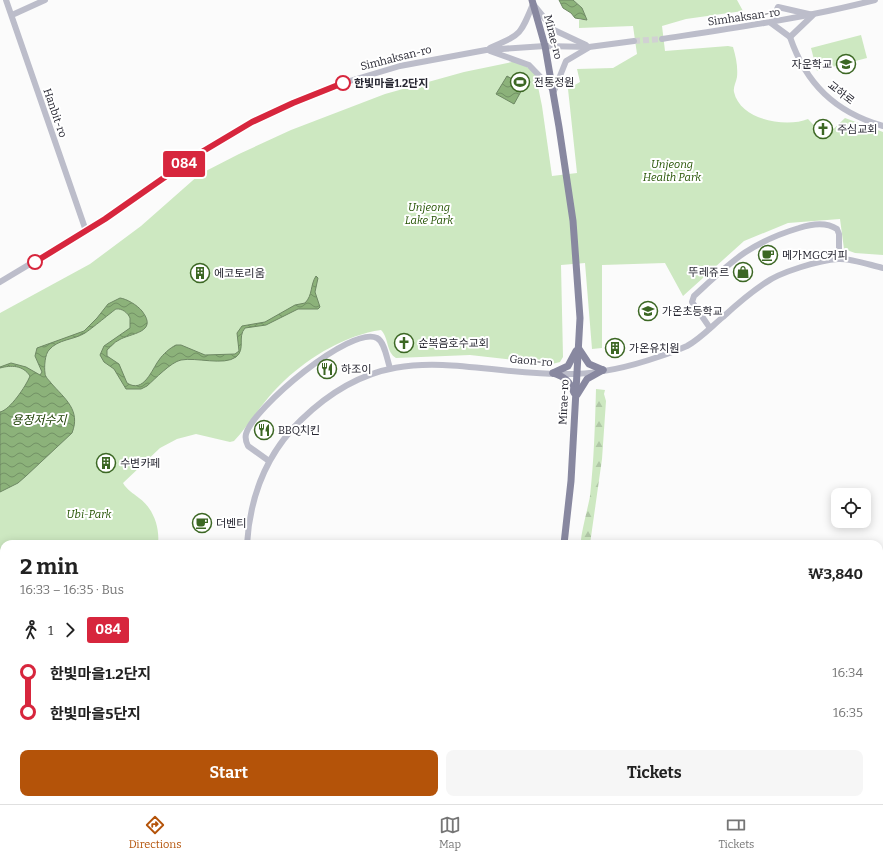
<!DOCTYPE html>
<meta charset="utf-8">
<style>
body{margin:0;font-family:Bitter,"Noto Sans KR",serif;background:#f6f6f6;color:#222;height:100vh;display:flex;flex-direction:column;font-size:15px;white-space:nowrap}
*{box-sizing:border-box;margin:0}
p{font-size:13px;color:#767676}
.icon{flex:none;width:22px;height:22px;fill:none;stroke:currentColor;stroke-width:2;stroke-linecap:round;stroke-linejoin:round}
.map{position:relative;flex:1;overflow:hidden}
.side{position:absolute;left:0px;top:540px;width:883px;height:264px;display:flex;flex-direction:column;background:#fff;border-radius:12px 12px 0 0;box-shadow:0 2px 10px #0003}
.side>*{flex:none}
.badge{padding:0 8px;border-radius:3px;font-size:14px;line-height:26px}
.buttons{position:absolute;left:831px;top:488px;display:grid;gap:8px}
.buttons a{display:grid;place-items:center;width:40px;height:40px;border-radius:8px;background:#fff;box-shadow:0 2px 10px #0003;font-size:20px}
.map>.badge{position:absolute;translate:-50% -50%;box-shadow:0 0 0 2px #fff}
.legs{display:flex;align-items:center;gap:6px;height:44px;padding:0 20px;font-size:13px}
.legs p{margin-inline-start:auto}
.head{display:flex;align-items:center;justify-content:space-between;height:68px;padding:0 20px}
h1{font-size:22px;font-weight:700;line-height:30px}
.primary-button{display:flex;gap:8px;margin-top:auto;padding:8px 20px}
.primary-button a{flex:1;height:46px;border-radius:8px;background:#b45309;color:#fff;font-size:16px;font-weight:700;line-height:46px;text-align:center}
.primary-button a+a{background:#f6f6f6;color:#222}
ul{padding:0 20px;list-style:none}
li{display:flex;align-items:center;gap:14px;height:40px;font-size:15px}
li i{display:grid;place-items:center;width:6px;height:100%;margin:0 5px;background:currentColor}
li i::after{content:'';width:10px;height:10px;margin:-5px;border:3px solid;border-radius:50%;background:#fff}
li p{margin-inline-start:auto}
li:first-child i{background:linear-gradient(#0000 50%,currentColor 0)}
li:last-child i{background:linear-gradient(currentColor 50%,#0000 0)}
.tab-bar{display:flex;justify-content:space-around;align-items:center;height:56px;border-top:1px solid #e0e0e0;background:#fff;font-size:11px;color:#767676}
.tab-bar a{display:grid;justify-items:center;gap:2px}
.tab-bar .current{color:#b45309}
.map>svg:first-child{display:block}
.forest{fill:url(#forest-firs)}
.green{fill:#cde8c1}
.water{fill:url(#water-waves);stroke:#6e8864}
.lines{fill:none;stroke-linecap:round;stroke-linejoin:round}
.minor-tunnel{stroke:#d1d1d3;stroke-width:6;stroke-dasharray:6 3;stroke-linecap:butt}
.minor{stroke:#bcbdca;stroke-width:6}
.major{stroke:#8888a0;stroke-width:7}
.line-1-casing{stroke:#fff;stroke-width:9}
.line-1{stroke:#d7263d;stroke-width:6}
.stop-1-dot{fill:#fff;stroke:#d7263d;stroke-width:2}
.labels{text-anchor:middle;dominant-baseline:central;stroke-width:4;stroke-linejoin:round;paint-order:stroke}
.street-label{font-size:11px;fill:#272732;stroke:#fff}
.poi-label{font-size:11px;fill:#272732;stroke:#fff;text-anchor:start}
.stop-label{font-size:11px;font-weight:bold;fill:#272732;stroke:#fff;text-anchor:start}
.park-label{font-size:11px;font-style:italic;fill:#235200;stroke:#fff}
.water-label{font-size:12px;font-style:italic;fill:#1f4206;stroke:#fff}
</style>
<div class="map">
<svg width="883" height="804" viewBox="0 0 883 804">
<defs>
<pattern id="forest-firs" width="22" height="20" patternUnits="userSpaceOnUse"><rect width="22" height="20" fill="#cde8c1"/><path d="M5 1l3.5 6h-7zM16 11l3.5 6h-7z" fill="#b0c7a6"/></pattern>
<pattern id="water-waves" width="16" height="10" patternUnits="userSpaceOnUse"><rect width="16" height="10" fill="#8cb27a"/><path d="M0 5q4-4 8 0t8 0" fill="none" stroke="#729165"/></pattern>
</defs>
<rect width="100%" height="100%" fill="#fbfbfb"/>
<!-- forest -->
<path class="forest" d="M596,389L605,390L604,394L606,401L602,459L590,544H581C580,536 588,508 590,496C594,460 595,425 596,389Z"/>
<!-- green -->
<g class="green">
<path d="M573,0H737L743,11L686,19L662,26L665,51L728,46L733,47C736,57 738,67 737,77C736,83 733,87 734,92C740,120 786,128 808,119L825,137L845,118L883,132V255L855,253L844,249L840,219L788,223L744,241L683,296L665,263L602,265V348L592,349L585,263L561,265L563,357L560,362L552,364L470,355L396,358C386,352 389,338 381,330C346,335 311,356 285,380C265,398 252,421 234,441L230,442L196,434L177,439L160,448L123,483C127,490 133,493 139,498C153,508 160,527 158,544H4V800H189L184,804H0V313L90,264L141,226L200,174L239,154L291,130L385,94L464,72L517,61L535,72L542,106L552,176L577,173L568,89L580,82L577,69L613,68L637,54L633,26L579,28V20H587L582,8Z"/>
<polygon points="861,35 867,58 817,71 811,48"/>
<polygon points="879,731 883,732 883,762 879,761"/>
</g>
<!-- water -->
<g class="water">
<polygon points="559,0 573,0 582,8 587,20 575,18 571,13 563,8"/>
<polygon points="507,76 524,86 514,104 496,94"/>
<path d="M316,276L318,278L315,292L320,307L318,309H298L266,325L245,328C237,337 246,349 236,357C224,366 196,357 181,360C171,362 155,379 147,386L141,389H126L114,369L104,362L100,355L104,346L130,328V318C128,313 122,308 116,309C114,310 90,330 85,333C74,340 58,339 49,350C45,354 44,367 45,373C45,377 49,380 51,383C65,399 81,410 72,433L26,476L18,483L0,492V412C10,410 26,386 30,376C23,365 11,365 0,368V367L11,363L26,367L40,375L42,372L35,356L37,348L84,331L97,318L108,304L120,298C127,299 137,305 142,311C159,333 130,333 119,340C114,342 111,347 107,350V356L119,364L127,383C144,394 152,369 159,360C163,354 170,348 176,345H181L205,355L235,354L239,351L237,333L242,326L265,322L295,305L305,303C313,295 310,285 316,276Z"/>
<polygon points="0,612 4,613 4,746 0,744"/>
</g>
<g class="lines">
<!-- minor-tunnel -->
<polyline class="minor-tunnel" points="634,41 662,39"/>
<!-- minor -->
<g class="minor">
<polyline points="6,0 86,231"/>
<polygon points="778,7 813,15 790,37 771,23"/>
<polyline points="12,15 45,0"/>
<path d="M790,37C806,84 835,112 883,126"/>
<path d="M662,39C734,28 805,18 875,0"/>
<path d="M490,48C521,34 520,36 533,4L554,30L586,45"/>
<polyline points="490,51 529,65 554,91 566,61 588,48"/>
<polyline points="0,282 105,219 195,156 252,122 283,107 343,83 400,66 486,50 545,46 589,47 634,41"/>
<path d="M710,328L692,302L694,296C731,262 749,243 799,228C811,224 825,221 837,229L839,234V258"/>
<path d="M269,461L248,446C246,442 245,438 246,434C253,408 351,325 377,338C385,342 387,360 390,368"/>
<path d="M247,544C250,496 266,454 301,420C392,331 467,377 575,374C602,373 632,366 658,357C667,354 678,350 687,346C700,339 712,326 723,317C736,305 750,293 765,283C780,272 820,260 838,259C850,258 870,265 883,268"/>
<polyline points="879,585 883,584"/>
<polyline points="879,722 883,723"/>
<polyline points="76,800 77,804"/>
<polyline points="389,800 390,804"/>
<polyline points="228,804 233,800"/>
<polyline points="374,804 377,800"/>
<polyline points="749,804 750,800"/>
</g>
<!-- major -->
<g class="major">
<polyline points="532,0 545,46 559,127 573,221 580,318 571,481 564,544"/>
<polyline points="579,349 589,364 603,370"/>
<polyline points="553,373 568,366 576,351"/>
<path d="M553,373C565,377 570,381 574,393"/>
<polyline points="577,395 587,379 603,370"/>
<polyline points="545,804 545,800"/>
</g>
</g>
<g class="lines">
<defs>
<polyline id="line-1" points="35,262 105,219 195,156 252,122 293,103 343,83"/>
</defs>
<!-- line-1 casing -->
<use href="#line-1" class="line-1-casing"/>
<!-- line-1 -->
<use href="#line-1" class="line-1"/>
</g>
<!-- icons -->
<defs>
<symbol id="school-ring" viewBox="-11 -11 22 22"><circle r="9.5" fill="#fff" stroke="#3c6724" stroke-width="1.5"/><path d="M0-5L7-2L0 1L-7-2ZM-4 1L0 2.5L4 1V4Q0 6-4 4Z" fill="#3c6724"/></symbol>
<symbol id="stadium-ring" viewBox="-11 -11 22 22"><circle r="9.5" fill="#fff" stroke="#3c6724" stroke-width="1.5"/><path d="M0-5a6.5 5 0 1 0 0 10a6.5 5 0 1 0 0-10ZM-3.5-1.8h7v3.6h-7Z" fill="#3c6724"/></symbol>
<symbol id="church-ring" viewBox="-11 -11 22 22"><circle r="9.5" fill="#fff" stroke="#3c6724" stroke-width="1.5"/><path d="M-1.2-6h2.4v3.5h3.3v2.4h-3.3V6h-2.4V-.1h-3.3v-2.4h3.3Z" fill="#3c6724"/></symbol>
<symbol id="cafe-ring" viewBox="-11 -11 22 22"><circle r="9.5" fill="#fff" stroke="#3c6724" stroke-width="1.5"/><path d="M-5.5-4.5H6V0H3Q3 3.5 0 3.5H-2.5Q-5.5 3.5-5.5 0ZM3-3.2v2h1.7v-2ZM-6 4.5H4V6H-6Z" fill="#3c6724"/></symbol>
<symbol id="shop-ring" viewBox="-11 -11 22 22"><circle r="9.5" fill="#fff" stroke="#3c6724" stroke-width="1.5"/><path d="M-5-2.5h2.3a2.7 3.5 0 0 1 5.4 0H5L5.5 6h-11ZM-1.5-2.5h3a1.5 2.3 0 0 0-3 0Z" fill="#3c6724"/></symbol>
<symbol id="building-ring" viewBox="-11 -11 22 22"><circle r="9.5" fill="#fff" stroke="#3c6724" stroke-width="1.5"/><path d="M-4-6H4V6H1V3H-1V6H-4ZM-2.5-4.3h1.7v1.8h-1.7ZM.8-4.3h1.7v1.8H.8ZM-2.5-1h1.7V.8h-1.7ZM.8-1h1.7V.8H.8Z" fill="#3c6724"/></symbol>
<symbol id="restaurant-ring" viewBox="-11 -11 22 22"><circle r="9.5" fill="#fff" stroke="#3c6724" stroke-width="1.5"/><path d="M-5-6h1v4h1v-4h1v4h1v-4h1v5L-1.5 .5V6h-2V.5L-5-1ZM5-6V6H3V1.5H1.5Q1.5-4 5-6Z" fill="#3c6724"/></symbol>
</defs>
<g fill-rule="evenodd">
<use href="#school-ring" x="835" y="53" width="22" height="22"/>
<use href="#stadium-ring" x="509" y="71" width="22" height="22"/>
<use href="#church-ring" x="812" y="118" width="22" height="22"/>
<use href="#cafe-ring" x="757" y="244" width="22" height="22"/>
<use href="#shop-ring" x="732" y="261" width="22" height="22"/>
<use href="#building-ring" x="189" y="262" width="22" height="22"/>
<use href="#school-ring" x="637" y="300" width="22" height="22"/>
<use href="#church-ring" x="393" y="332" width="22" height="22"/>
<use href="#building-ring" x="604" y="337" width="22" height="22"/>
<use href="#restaurant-ring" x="316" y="358" width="22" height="22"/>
<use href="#restaurant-ring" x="253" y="419" width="22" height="22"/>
<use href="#building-ring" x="95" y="452" width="22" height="22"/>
<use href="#cafe-ring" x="191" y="512" width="22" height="22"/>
</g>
<!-- markers -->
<g class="stop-1-dot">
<circle cx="343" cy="83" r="7"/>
<circle cx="35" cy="262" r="7"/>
</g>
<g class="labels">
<!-- street labels -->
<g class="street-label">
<text transform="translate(744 17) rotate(-8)">Simhaksan-ro</text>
<text transform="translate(553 37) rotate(76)">Mirae-ro</text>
<text transform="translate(396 58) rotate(-14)">Simhaksan-ro</text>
<text transform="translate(841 93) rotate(38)">교하로</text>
<text transform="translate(55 113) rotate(71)">Hanbit-ro</text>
<text transform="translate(531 361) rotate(5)">Gaon-ro</text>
<text transform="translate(564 402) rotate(-87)">Mirae-ro</text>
</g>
<!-- poi labels -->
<g class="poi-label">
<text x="832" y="64" text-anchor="end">자운학교</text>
<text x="534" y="82">전통정원</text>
<text x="837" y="129">주심교회</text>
<text x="782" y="255">메가MGC커피</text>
<text x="729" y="272" text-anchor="end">뚜레쥬르</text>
<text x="214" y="273">에코토리움</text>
<text x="662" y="311">가온초등학교</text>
<text x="418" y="343">순복음호수교회</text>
<text x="629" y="348">가온유치원</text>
<text x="341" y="369">하조이</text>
<text x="278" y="430">BBQ치킨</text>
<text x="120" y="463">수변카페</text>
<text x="216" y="523">더벤티</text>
</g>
<!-- stop labels -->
<g class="stop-label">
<text x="354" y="83">한빛마을1.2단지</text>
</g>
<!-- park labels -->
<g class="park-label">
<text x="672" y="164">Unjeong<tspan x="672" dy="13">Health Park</tspan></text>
<text x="429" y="207">Unjeong<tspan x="429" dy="13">Lake Park</tspan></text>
<text x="89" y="514">Ubi-Park</text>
</g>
<!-- water labels -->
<g class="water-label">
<text x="39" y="420">용정저수지</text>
</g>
</g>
</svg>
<div class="buttons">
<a><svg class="icon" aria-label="locate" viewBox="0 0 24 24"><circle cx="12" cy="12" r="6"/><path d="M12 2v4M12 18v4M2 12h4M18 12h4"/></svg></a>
</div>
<b class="badge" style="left:184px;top:164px;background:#d7263d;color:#fff">084</b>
<section class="side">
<div class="head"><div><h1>2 min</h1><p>16:33 – 16:35 · Bus</p></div><b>₩3,840</b></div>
<div class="legs"><svg class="icon" aria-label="walk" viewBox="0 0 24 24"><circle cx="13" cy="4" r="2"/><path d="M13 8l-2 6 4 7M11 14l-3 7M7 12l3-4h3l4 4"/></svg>1<svg class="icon" aria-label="forward" viewBox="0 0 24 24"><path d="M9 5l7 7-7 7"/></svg><b class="badge" style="background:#d7263d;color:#fff">084</b></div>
<ul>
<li><i style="color:#d7263d"></i><b>한빛마을1.2단지</b><p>16:34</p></li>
<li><i style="color:#d7263d"></i><b>한빛마을5단지</b><p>16:35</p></li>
</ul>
<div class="primary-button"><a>Start</a><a>Tickets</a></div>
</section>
</div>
<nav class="tab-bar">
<a class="current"><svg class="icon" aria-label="directions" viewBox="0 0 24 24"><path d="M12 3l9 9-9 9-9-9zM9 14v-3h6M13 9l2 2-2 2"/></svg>Directions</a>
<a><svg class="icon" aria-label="map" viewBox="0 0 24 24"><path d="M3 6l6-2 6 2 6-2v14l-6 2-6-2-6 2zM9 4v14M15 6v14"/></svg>Map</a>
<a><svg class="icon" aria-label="tickets" viewBox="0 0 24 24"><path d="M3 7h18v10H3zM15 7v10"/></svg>Tickets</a>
</nav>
